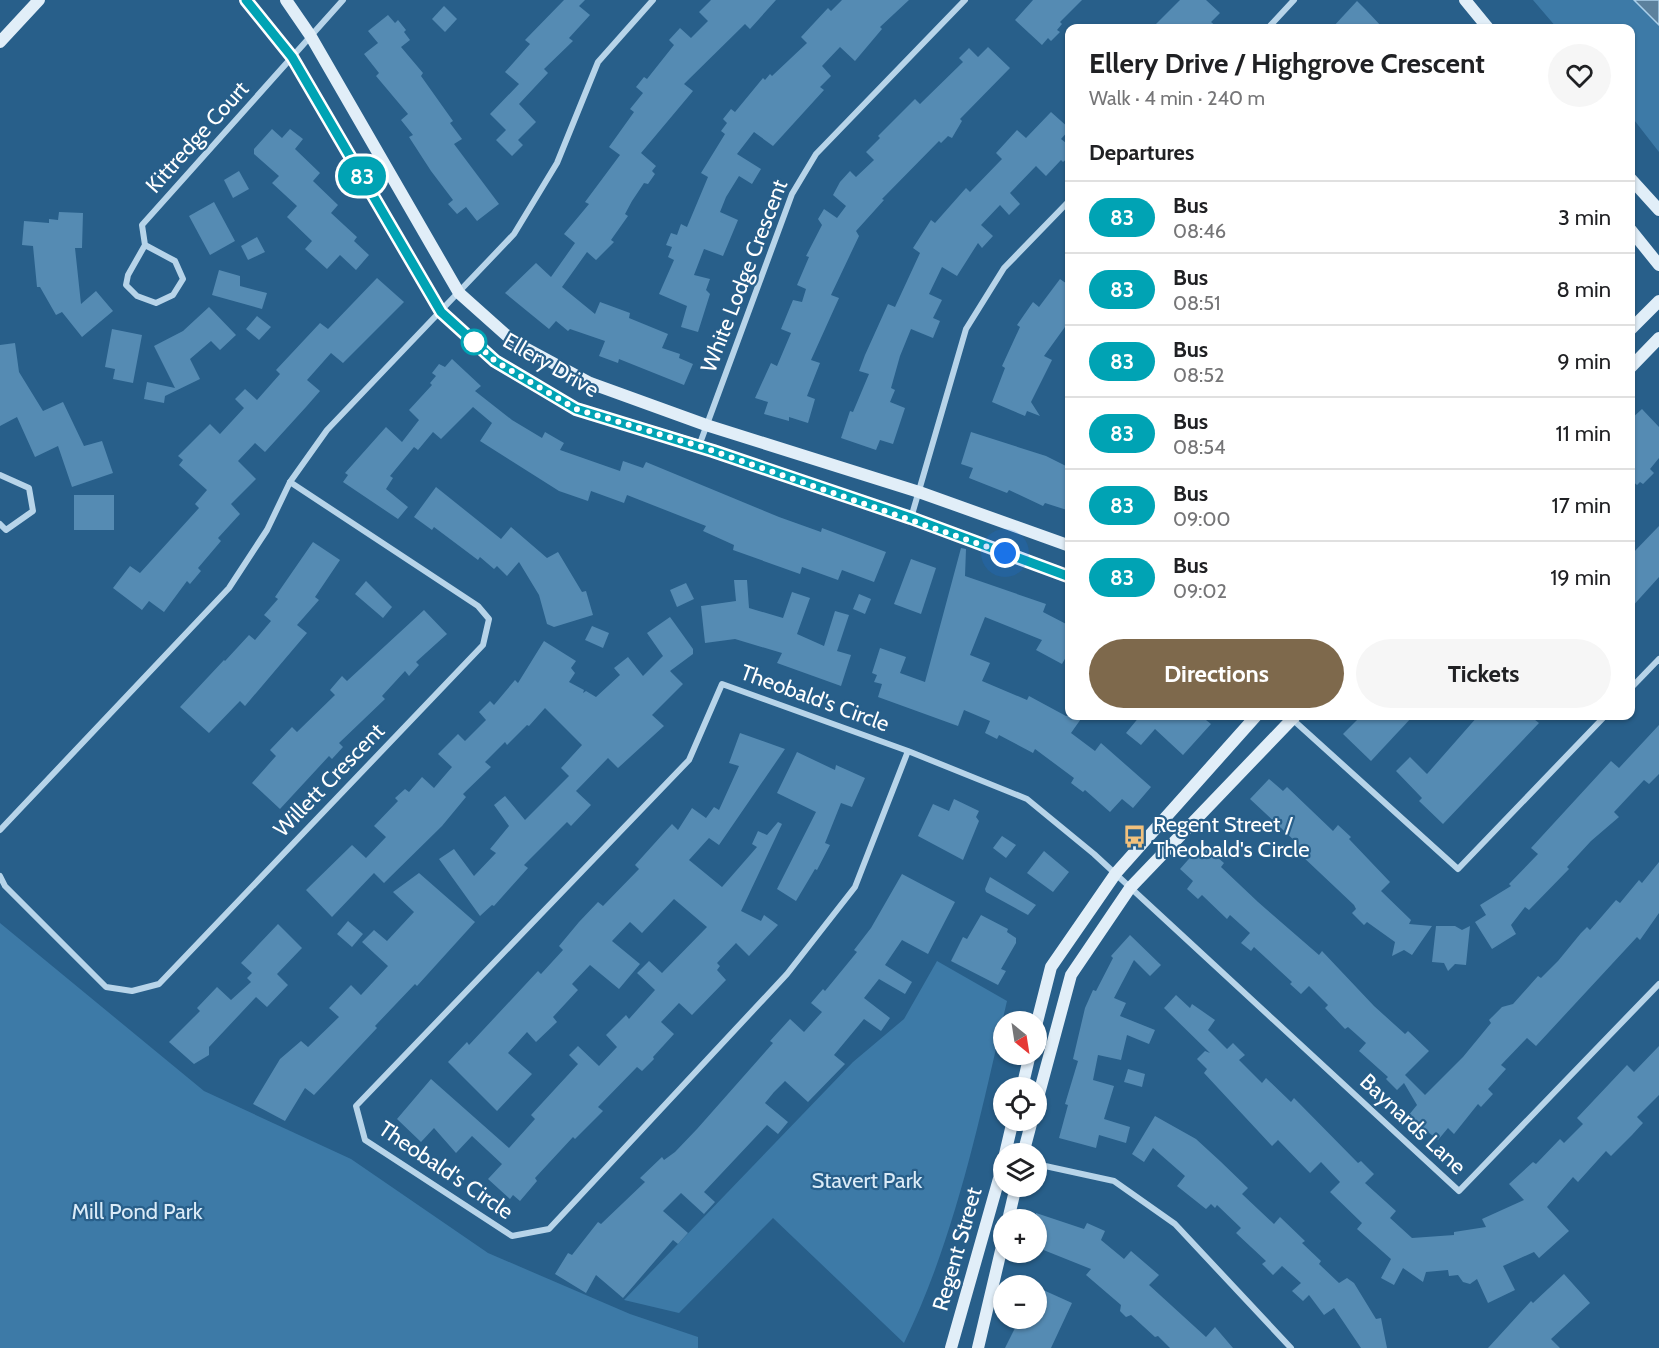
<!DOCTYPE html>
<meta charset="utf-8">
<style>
body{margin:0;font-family:Cabin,sans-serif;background:#f6f6f6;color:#202124;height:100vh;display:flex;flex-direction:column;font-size:22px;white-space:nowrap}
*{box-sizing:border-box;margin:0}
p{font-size:20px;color:#757577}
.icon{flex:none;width:33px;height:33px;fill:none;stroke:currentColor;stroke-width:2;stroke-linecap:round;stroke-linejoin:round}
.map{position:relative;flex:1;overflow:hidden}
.details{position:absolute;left:1065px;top:24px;width:570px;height:696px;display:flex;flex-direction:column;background:#fff;border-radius:12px;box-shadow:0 2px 4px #0004}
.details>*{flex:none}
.badge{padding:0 12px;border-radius:20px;font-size:21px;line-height:39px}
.needle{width:39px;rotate:150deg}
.controls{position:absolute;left:993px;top:1011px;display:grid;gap:12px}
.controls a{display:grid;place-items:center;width:54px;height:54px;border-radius:50%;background:#fff;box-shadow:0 2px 4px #0004;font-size:30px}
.you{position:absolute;width:30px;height:30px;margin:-15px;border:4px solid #fff;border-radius:50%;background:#1a73e8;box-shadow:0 0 0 9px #1a73e833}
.map>.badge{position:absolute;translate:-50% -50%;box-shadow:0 0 0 3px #fff}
h2{padding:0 24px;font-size:22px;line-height:54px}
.round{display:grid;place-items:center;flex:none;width:63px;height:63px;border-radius:32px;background:#f6f6f6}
.overview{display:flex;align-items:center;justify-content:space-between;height:102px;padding:0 24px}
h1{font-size:28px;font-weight:700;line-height:45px}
.primary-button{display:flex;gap:12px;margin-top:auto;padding:12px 24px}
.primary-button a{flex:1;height:69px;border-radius:36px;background:#7e694c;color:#fff;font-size:24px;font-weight:700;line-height:69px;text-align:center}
.primary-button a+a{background:#f6f6f6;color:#202124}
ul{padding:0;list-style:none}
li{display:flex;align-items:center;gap:18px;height:72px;padding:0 24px;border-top:2px solid #e0e0e0}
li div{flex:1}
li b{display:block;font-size:22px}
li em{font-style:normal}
li .badge{min-width:66px;font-weight:700;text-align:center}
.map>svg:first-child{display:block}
.green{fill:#3d7aa7}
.water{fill:#5c819d;stroke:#abd0ea;stroke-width:1.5}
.building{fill:#558bb3}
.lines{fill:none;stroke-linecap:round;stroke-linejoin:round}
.street{stroke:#b7d4e9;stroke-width:6}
.secondary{stroke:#e1eef8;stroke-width:12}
.line-casing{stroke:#fff;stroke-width:14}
.line{stroke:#00a3b4;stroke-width:9}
.walk{stroke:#fff;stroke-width:6;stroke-dasharray:0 10.8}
.stop-dot{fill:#fff;stroke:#00a3b4;stroke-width:3}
.labels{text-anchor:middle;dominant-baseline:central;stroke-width:4.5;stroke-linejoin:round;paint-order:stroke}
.street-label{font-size:22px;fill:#fff;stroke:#285f8a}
.poi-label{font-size:22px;fill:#fff;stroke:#285f8a;text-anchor:start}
.park-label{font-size:22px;fill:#dbebf7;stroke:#285f8a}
</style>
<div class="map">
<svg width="1659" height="1348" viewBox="0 0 1659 1348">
<rect width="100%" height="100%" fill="#285f8a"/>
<!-- green -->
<g class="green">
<polygon points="1533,0 1659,0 1659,152 1631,116 1630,28 1557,28"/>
<polygon points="0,923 204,1091 351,1159 488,1253 630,1314 698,1337 698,1348 0,1348"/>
<path d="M937,961L1007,1001C980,1117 956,1236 904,1343L773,1218L679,1313L624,1300L853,1062L904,1019Z"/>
</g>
<!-- water -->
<polygon class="water" points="1634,0 1659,0 1659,25"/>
<!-- building -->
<g class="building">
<polygon points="564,0 585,0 579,6 590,15 569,38 573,41 544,69 548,73 519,104 536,122 518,140 523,145 512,156 496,140 506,130 490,114 519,84 505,72 530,44 525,40"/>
<polygon points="711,0 776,0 750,29 745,24 684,84 693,91 641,153 656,166 652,171 655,174 648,184 644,183 632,201 625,214 628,216 611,240 614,242 596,260 587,252 562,287 595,314 600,302 630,313 629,318 668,334 662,348 680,354 679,358 693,364 684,385 619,359 618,363 599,356 605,341 570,329 568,331 556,321 549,329 505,293 536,263 551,277 575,243 564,234 589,204 585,202 620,155 609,147 634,112 630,109 643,93 636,87 644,77 647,79 674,45 669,40 680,28 691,38 708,21 699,12"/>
<polygon points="842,0 909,0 880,27 882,29 855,61 840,47 822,66 831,76 820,87 824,90 773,146 754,132 737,154 761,169 752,184 739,176 726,197 720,212 738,220 723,256 704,249 694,275 710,279 706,290 710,294 698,332 681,327 687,306 659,294 674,260 668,257 672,247 666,245 671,233 677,235 681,224 687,227 708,177 701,173 725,134 721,131 727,123 723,119 731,109 735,112 763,78 765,80 770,74 772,76 807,43 801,37 828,8 831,11"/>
<polygon points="1033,0 1082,0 1060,22 1062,24 1057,30 1060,32 1051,41 1048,38 1042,45 1015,20"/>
<polygon points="1180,0 1206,0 1220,13 1211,22 1218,28 1152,28"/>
<polygon points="1357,1 1366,10 1383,28 1332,28"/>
<polygon points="444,6 457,19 445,32 432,19"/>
<polygon points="388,15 395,23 398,20 406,30 404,32 410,40 401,47 423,73 421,76 453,121 450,123 462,139 454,144 499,204 477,221 466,207 457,214 448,204 453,200 431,171 409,137 413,135 401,120 408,114 376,76 379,73 364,54 378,43 368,31"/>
<polygon points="988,47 1010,68 960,119 962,121 952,138 948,136 941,143 939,141 882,199 884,200 856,231 859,236 831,295 839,298 811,360 820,363 807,396 815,399 808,423 789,417 789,421 764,414 768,402 755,398 771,363 777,366 791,333 781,329 793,300 802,302 806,289 797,285 809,257 806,256 822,225 818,219 824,209 837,218 846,206 833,195 840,182 850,171 856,177 874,160 866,152 880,138 878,136 915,99 920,104 963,62 959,58 969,48 978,57"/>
<polygon points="1051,112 1070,129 1061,139 1070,146 1070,156 1063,162 1061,160 1046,176 1036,166 1010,193 1020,204 1009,215 1000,205 981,225 993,236 982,248 978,243 957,276 942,267 929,294 942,300 933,318 940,321 933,338 911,329 900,356 891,388 895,390 890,402 905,408 893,444 880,440 876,450 841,438 850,411 853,412 869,374 859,371 865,355 888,304 895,307 920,253 913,248 931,220 935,223 966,188 970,192 1002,159 996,153 1017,130 1026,138"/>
<polygon points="272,129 282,138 290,129 303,139 295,149 320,173 313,181 338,205 331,213 357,237 354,241 369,255 356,270 340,255 327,269 305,249 312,241 287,217 297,206 272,183 279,176 254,154 254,149"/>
<polygon points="239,171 249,189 233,198 224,180"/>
<polygon points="214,202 235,241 210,255 189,216"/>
<polygon points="59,212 83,213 82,248 75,248 81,304 96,291 113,311 82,337 62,312 56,315 40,287 37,287 33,246 22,245 24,221 49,223 49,219 58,220"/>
<polygon points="257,237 265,252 248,260 241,246"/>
<polygon points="219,270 240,276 240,286 267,293 262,309 212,295"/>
<polygon points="377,278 404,302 343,363 331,353 307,380 320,391 306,407 265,452 255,443 238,461 256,479 231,504 240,514 218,538 221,541 198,568 201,571 190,584 187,581 164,612 149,601 142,610 113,588 130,566 140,573 199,508 195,504 207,490 179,465 183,460 178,456 210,424 220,434 244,408 235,399 245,389 257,400 280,374 276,370 320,323 328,329"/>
<polygon points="1060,279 1070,286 1070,320 1044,356 1052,360 1031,402 1040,416 1027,411 1025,416 992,402 1005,368 1002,366 1020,327 1017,325 1033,302 1039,307"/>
<polygon points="209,307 236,335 220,350 211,341 190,359 200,379 165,396 164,403 144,399 147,382 175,388 154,346 183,331"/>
<polygon points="257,316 271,327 259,340 246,329"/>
<polygon points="112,329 142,335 133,383 113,379 115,369 105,367"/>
<polygon points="15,343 19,372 43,411 63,402 84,446 102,441 113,473 72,487 58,446 35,457 17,417 0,426 0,345"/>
<polygon points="452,359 481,386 475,391 512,420 542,438 545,432 564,443 560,450 620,471 623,461 643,468 646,462 779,517 821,532 822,528 886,552 874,582 842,570 838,580 802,567 800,574 733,550 734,545 703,531 706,526 627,495 624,503 591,491 588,501 559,491 480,441 492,423 473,407 441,439 433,432 418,450 414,447 390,476 393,478 386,489 408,507 398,519 343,482 348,475 345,473 386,427 402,442 419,420 409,410 432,385 430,383 436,376 432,373 439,364 445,367"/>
<polygon points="1642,409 1659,427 1659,458 1650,469 1654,473 1643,484 1640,482 1637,485 1630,479 1630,420"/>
<polygon points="971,432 1046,456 1070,468 1070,511 1045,503 1043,506 1009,490 1007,493 969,478 973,468 961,464"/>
<polygon points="436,487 501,539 511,527 547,558 558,552 582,592 586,591 593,615 554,627 547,624 539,595 519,562 507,576 497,566 494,569 480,557 478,560 434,527 432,530 414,517"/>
<rect x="74" y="495" width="40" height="35"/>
<polygon points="1659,526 1659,577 1630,609 1630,556"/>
<polygon points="313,542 340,560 315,597 319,600 297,625 307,633 245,706 240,701 209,733 180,707 224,660 225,661 249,635 255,640 271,621 264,615 278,599 275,597"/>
<polygon points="961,548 966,549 965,576 1046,604 1043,612 1070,626 1070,650 1062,664 1036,650 1042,640 985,617 970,655 990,663 982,681 1027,700 1029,696 1066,716 1083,716 1071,733 1095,751 1101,743 1151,787 1133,808 1122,799 1110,812 1085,790 1083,792 1071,783 1074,778 1035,749 1033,753 999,735 997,739 985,733 990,721 964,710 958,726 878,697 882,684 874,682 877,675 872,673 880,648 906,657 900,673 925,682"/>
<polygon points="911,559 936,568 921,614 894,604"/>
<polygon points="734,580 747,580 749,608 783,618 792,592 810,598 797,634 824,646 835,611 849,615 837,651 851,655 841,686 777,663 782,653 735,639 705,643 701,606 736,601"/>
<polygon points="366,581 392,607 383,618 355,594"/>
<polygon points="686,583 694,599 677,607 670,590"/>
<polygon points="859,594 871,599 865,614 853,609"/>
<polygon points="424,610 447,634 416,662 419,665 409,676 405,671 382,696 385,699 339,743 343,747 332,759 329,756 280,809 252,783 276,756 270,750 292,727 297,732 335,695 330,690 342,676 347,681"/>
<polygon points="670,617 693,649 693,654 670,671 683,684 652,715 664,726 618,768 608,758 576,791 591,805 571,826 567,822 524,865 528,868 494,906 492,905 480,916 439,859 454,849 474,876 496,853 490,849 509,826 494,805 505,796 525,820 569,776 561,768 582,745 545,708 529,726 527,725 507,745 505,742 485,762 491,767 463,794 466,797 442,826 384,883 374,873 332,917 306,890 352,845 366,858 386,837 374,826 398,801 395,798 405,789 409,792 422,777 434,788 452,767 438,754 458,734 465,741 486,720 479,712 490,701 494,705 515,680 518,683 544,641 576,661 571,668 575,673 569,682 584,690 583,693 586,691 596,697 620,675 614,668 628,657 643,676 663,656 647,633"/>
<polygon points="592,626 609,633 603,648 585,640"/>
<polygon points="1140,716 1201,716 1211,724 1183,755 1155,729 1141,745 1126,733"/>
<polygon points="1361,716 1413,716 1371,761 1343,734"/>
<polygon points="1478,716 1530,716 1539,723 1443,824 1419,801 1422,798 1396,771 1410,757 1427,774"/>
<polygon points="1659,725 1659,774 1649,784 1644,780 1614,812 1619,817 1591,841 1567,867 1569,869 1529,910 1525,907 1511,925 1516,934 1492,949 1475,922 1486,915 1480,905 1511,886 1509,884 1538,854 1531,848 1611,761 1619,768"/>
<polygon points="740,733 785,749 719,845 709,838 689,860 722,887 757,847 752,844 758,831 767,835 778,822 782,824 741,911 761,921 764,915 778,925 749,956 736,943 717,963 720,966 717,970 726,980 692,1015 679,1003 661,1022 674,1034 653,1057 654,1059 642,1071 637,1067 598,1107 603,1111 575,1139 573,1137 535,1178 537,1181 520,1201 513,1195 510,1199 488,1179 502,1164 472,1136 456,1153 434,1128 421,1142 397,1119 431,1079 509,1148 535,1119 531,1115 578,1064 569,1055 578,1046 599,1066 617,1047 606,1035 626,1015 629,1019 655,990 637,973 649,961 662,973 707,927 674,899 642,933 630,922 612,941 640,964 619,989 590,965 572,984 578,990 553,1017 557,1022 536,1042 527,1032 508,1053 532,1074 497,1111 448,1062 467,1042 469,1045 538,971 541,974 563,950 559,946 579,922 598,902 603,906 639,869 635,865 672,824 678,830 692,808 706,818 714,807 719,810 739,766 729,763"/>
<polygon points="797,752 835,770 836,765 865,778 852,807 841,803 825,843 830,845 817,870 815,869 796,901 777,889 816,812 777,793"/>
<polygon points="1269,779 1283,791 1287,787 1333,831 1338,825 1351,837 1349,839 1390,882 1381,891 1411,920 1409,924 1432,926 1412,955 1404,950 1392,956 1395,942 1367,922 1364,925 1352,913 1356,909 1354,905 1301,855 1303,853 1295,846 1297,843 1250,799"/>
<polygon points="954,799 979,811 976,817 979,821 963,860 918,836 933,804 949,811"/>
<polygon points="1002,836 1016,845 1006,858 993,848"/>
<polygon points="1202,844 1224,863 1221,867 1258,902 1319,955 1322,951 1374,1006 1405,1034 1408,1031 1429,1051 1405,1075 1425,1095 1463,1057 1491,1023 1489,1020 1502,1007 1513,1004 1538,976 1541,978 1558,961 1581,933 1587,927 1590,930 1616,900 1620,903 1639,880 1642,883 1659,862 1659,913 1640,940 1637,937 1536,1046 1527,1038 1501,1065 1506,1069 1488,1089 1493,1094 1481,1107 1478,1104 1454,1134 1448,1128 1438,1140 1408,1116 1417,1105 1404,1083 1397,1090 1386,1079 1388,1077 1359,1051 1366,1043 1348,1027 1345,1029 1325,1008 1328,1005 1309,986 1301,994 1290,984 1292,982 1254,947 1251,951 1241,943 1250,933 1230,915 1227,919 1202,895 1198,899 1187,889 1193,881 1180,869"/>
<polygon points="1044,851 1069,872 1053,892 1027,873"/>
<polygon points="419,873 475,922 417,986 415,984 375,1026 377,1028 314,1095 305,1088 285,1121 253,1104 280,1059 301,1041 308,1047 339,1017 329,1008 351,985 361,995 388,966 362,942 374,930 387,941 414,912 393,892"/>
<polygon points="902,874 955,902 928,954 902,940 885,965 912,982 905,994 879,979 864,998 890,1018 881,1031 864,1019 834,1055 845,1064 808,1102 785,1081 774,1092 765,1103 788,1122 778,1134 767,1125 704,1192 715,1202 704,1214 681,1193 663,1211 688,1233 678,1244 673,1240 623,1298 596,1275 586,1293 555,1274 568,1253 572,1255 598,1222 601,1224 645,1182 640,1178 662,1157 664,1160 675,1152 697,1129 773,1043 770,1041 790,1019 804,1032 822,1012 811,1003 823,989 825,991 857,952 854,950 871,928"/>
<polygon points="990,877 1036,905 1028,915 986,892 985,889"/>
<polygon points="981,915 1008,929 1007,932 1016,938 1016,943 1001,969 1006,971 998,985 951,961 963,937 967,939"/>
<polygon points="348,921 363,934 352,947 337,934"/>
<polygon points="278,924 302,948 277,974 288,985 267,1007 256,997 209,1047 209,1055 194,1064 169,1042 200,1011 197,1008 217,987 231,1000 251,982 247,978 252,973 241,963"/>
<polygon points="1436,926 1455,926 1462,930 1470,926 1466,965 1455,964 1448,971 1444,963 1432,962"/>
<polygon points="1130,935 1161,965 1150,976 1134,960 1114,998 1126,1003 1120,1016 1155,1030 1149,1044 1127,1035 1121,1060 1098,1055 1093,1080 1114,1086 1104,1119 1130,1127 1126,1143 1099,1135 1096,1148 1059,1138 1068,1105 1065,1104 1078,1061 1073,1059 1085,1008 1093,990 1096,991 1113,958 1111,956"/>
<polygon points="1176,995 1190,1008 1192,1004 1215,1020 1208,1030 1227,1049 1233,1043 1245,1055 1239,1060 1262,1083 1266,1078 1291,1102 1294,1098 1358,1163 1361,1161 1374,1174 1365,1183 1396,1211 1390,1218 1412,1238 1454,1235 1454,1232 1486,1227 1482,1219 1524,1200 1509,1184 1533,1162 1536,1164 1560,1139 1564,1143 1583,1124 1577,1118 1627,1065 1634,1072 1659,1046 1659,1095 1637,1117 1643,1123 1632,1135 1611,1156 1606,1151 1578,1182 1573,1177 1547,1207 1569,1231 1539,1258 1534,1252 1503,1266 1515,1290 1488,1303 1477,1279 1470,1284 1463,1282 1458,1275 1449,1276 1448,1270 1426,1272 1423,1282 1403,1268 1394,1285 1381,1278 1391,1259 1357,1229 1362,1223 1330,1192 1340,1182 1321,1162 1310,1173 1278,1140 1272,1146 1204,1073 1207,1069 1197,1059 1205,1051 1210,1053 1164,1008"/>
<polygon points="1128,1069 1145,1074 1142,1087 1124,1082"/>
<polygon points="1155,1116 1196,1139 1220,1161 1248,1188 1242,1194 1274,1224 1280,1217 1305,1241 1302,1243 1321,1261 1319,1264 1339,1283 1347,1278 1354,1283 1376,1319 1381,1318 1387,1348 1361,1348 1334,1308 1324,1315 1309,1295 1303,1301 1292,1291 1301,1283 1282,1266 1273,1275 1262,1264 1266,1261 1236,1233 1241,1228 1217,1205 1215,1208 1211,1204 1206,1209 1177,1186 1185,1176 1153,1148 1144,1162 1132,1154"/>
<polygon points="1036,1213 1084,1229 1087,1223 1105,1231 1101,1240 1124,1259 1131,1251 1159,1275 1149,1285 1206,1337 1215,1327 1233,1348 1170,1348 1158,1336 1155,1337 1131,1315 1126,1317 1120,1311 1121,1305 1086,1275 1091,1269 1036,1247"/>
<polygon points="1564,1274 1590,1303 1551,1339 1560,1348 1488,1348 1531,1301 1533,1303"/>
<polygon points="1041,1289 1072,1303 1051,1348 1005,1348 1020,1318 1036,1318 1036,1298"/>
</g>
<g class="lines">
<!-- street -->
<g class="street">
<polyline points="1268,28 1294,0"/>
<polyline points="145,245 175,261 183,279 173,295 156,303 137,296 126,285 128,275 145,245 142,225 343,0"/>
<polyline points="699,446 792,194 816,154 965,0"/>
<polyline points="0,475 29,488 33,511 6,530 0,524"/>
<polyline points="911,518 966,329 1004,268 1070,200"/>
<polyline points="1630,689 1659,659"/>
<polyline points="1291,718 1458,869 1605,716"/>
<polyline points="908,751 855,887 787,974 549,1229 512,1236 365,1140 356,1106 689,760 722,684 908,751 1027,799 1094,854 1459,1191 1659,984"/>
<polyline points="0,830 229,588 267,530 290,482 327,430 514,234 557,163 598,62 653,0"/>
<polyline points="0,876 5,886 106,987 132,991 159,984 483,645 489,619 478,606 290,482"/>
<polyline points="1036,1164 1114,1181 1175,1224 1291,1348"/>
</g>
<!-- secondary -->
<g class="secondary">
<polyline points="246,0 292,57 441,312 495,361 576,409 699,446 911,518 1070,577"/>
<polyline points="286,0 310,35 459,293 514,342 590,383 706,425 919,492 1070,546"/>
<polyline points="1465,0 1488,28"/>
<polyline points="0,42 39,0"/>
<polyline points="1630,178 1659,210"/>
<polyline points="1630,229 1659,265"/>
<polyline points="1630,330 1659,301"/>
<polyline points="1630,368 1659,338"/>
<polyline points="1036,1026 1051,967 1116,873 1256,716"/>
<polyline points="1022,1088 1030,1054"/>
<polyline points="1036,1105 1071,975 1130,888 1295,716"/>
<polyline points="1005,1154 1013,1120"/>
<polyline points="1023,1154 1032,1120"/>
<polyline points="1008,1220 1016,1186"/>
<polyline points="951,1348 1004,1161"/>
<polyline points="978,1348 1004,1238"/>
</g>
</g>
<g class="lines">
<defs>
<polyline id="line" points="246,0 292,57 441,312 495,361 576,409 713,451 911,518 1070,577"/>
</defs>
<!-- line casing -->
<use href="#line" class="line-casing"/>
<!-- line -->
<use href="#line" class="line"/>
<!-- walk -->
<polyline class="walk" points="474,342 468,336 495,361 576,409 699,446 1005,553"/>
</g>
<!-- icons -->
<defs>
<symbol id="bus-bare" viewBox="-9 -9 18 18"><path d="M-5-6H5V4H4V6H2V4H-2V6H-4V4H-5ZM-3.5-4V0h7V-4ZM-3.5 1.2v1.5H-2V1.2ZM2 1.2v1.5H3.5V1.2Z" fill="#f1c17d" stroke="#285f8a" stroke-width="2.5" paint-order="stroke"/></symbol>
</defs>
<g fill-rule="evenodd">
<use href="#bus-bare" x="1118" y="820" width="33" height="33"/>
</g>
<!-- markers -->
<circle class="stop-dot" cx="474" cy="342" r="12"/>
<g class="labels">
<!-- street labels -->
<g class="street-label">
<text transform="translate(197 137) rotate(-48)">Kittredge Court</text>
<text transform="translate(744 276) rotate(-69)">White Lodge Crescent</text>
<text transform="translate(551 365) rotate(30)">Ellery Drive</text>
<text transform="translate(815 698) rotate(20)">Theobald's Circle</text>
<text transform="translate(329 780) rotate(-46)">Willett Crescent</text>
<text transform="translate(1413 1124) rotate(43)">Baynards Lane</text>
<text transform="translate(446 1170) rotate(34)">Theobald's Circle</text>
<text transform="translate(957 1249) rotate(-74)">Regent Street</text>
</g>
<!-- poi labels -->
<g class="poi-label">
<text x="1153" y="824">Regent Street /<tspan x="1153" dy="25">Theobald's Circle</tspan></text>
</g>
<!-- park labels -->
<g class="park-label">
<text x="867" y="1180">Stavert Park</text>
<text x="137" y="1211">Mill Pond Park</text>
</g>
</g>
</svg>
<div class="controls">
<a><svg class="needle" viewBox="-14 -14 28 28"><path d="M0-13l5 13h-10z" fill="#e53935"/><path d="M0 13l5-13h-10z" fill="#757577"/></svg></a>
<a><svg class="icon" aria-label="locate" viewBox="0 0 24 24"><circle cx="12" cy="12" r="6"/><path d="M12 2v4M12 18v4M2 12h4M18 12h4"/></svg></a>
<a><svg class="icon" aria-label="layers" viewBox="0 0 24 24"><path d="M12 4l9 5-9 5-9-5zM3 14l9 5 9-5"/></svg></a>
<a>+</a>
<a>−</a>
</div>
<div class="you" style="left:1005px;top:553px"></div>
<b class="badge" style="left:362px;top:176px;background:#00a3b4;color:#fff">83</b>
<section class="details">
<div class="overview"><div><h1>Ellery Drive / Highgrove Crescent</h1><p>Walk · 4 min · 240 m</p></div><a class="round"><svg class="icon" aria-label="heart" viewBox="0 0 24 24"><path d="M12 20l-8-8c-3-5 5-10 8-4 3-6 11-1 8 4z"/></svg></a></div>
<h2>Departures</h2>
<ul>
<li><span class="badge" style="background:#00a3b4;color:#fff">83</span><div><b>Bus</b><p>08:46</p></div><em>3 min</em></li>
<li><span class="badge" style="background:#00a3b4;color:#fff">83</span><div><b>Bus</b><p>08:51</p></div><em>8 min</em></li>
<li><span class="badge" style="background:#00a3b4;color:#fff">83</span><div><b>Bus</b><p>08:52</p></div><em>9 min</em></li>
<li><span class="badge" style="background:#00a3b4;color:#fff">83</span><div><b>Bus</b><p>08:54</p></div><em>11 min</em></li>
<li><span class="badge" style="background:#00a3b4;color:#fff">83</span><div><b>Bus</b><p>09:00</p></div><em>17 min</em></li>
<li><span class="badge" style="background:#00a3b4;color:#fff">83</span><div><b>Bus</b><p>09:02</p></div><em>19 min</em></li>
</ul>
<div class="primary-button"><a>Directions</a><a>Tickets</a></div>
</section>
</div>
